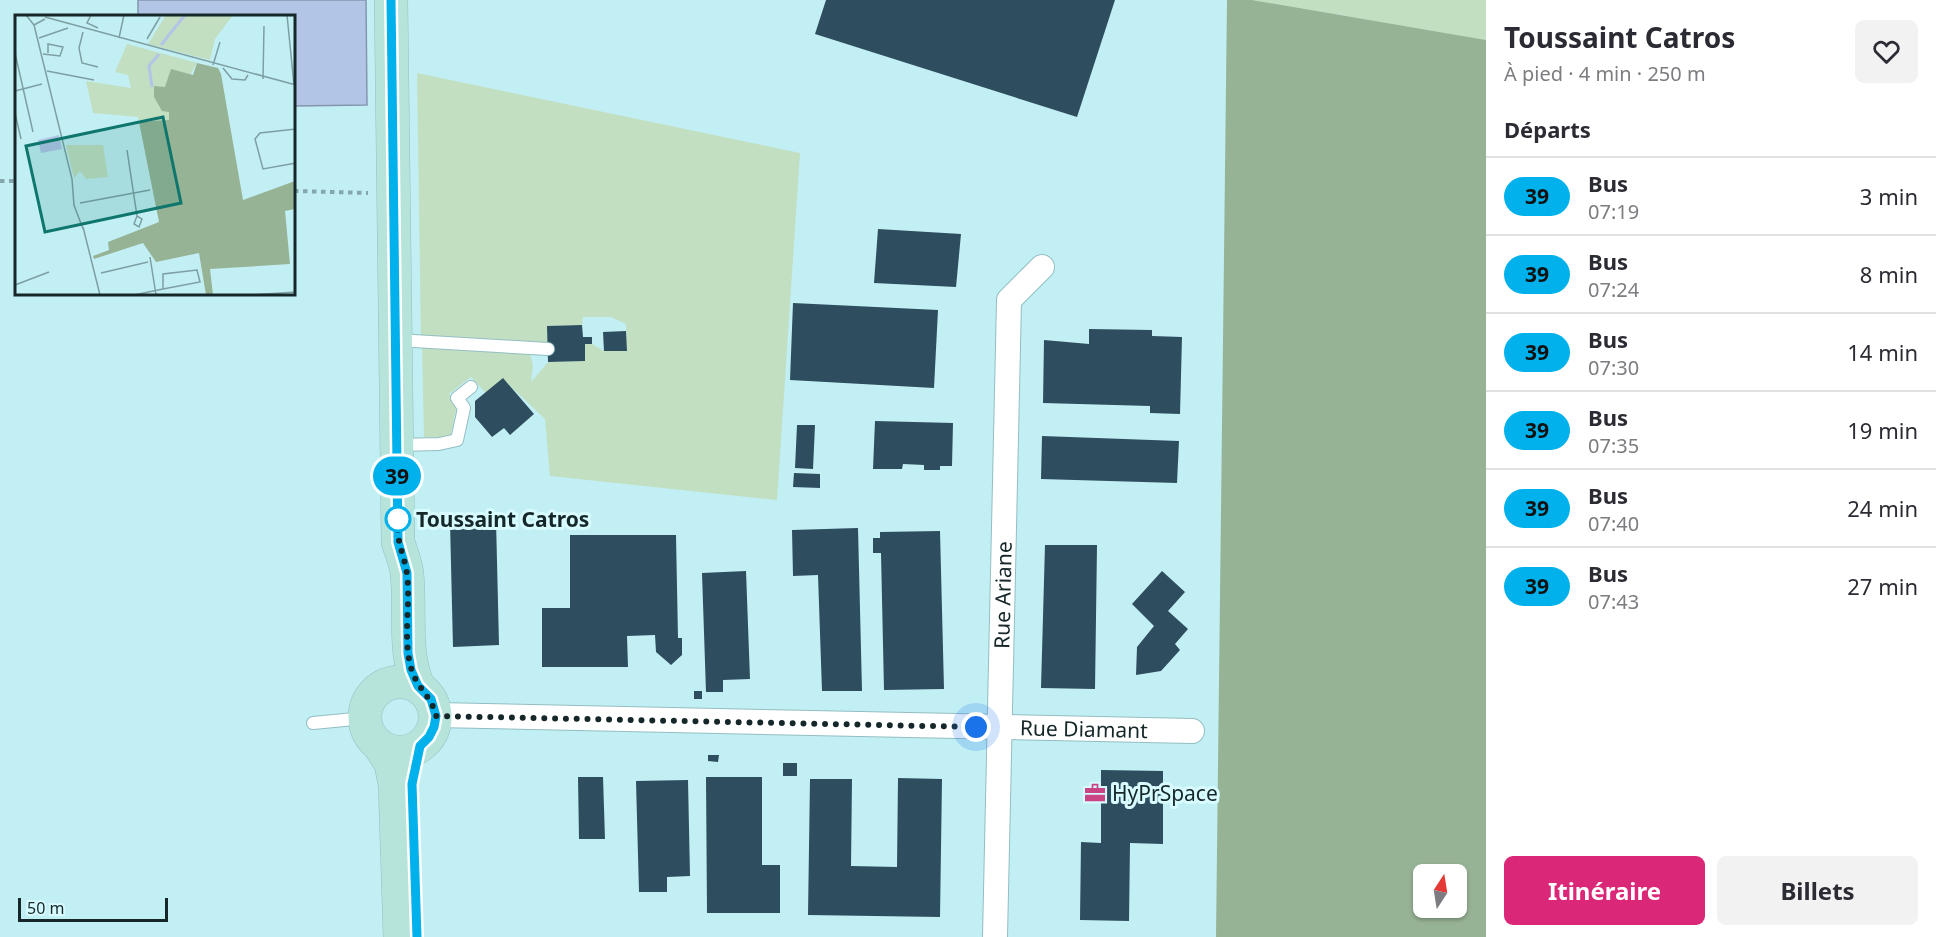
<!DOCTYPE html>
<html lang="fr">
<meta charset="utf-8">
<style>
body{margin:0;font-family:"Noto Sans",sans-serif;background:#f2f2f3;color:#2b2b33;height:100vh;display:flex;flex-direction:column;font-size:22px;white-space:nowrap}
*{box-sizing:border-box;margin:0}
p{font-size:20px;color:#7c7c81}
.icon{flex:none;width:33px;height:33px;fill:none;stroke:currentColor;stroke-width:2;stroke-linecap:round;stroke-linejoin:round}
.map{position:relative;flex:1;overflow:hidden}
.panel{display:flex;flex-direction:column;background:#fff;width:450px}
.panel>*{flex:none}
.badge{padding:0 12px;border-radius:20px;font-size:21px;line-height:39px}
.needle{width:39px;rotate:12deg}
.tools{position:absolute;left:1413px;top:864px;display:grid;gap:12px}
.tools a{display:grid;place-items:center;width:54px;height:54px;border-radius:9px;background:#fff;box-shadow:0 2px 4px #0004;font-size:30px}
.scale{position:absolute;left:18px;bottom:15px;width:150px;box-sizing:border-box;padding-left:6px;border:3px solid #162729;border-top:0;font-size:16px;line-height:21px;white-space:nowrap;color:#162729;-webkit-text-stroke:4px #d7fbfe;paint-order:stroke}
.you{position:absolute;width:30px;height:30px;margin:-15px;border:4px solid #fff;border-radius:50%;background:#1a73e8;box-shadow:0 0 0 9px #1a73e833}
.map>.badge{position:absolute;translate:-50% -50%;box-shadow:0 0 0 3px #fff}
h2{padding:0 18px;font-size:22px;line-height:54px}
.round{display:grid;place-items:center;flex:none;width:63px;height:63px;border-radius:9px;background:#f2f2f3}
.overview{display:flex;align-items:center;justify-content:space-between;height:102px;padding:0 18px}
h1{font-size:28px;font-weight:700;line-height:45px}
.primary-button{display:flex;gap:12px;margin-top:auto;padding:12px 18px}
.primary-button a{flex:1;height:69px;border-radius:9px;background:#db2777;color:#fff;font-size:24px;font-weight:700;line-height:69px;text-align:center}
.primary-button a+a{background:#f2f2f3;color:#2b2b33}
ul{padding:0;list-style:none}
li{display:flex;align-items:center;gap:18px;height:78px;padding:0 18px;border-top:2px solid #e1e1e2}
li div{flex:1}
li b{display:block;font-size:22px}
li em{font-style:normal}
li .badge{min-width:66px;font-weight:700;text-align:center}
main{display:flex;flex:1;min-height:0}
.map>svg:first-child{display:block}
.green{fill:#c2dfc1}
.forest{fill:#97b395;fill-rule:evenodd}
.water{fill:#b3c5e7;stroke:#8496ae;stroke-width:1.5}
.building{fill:#2e4d5e}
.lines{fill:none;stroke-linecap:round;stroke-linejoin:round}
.lane-casing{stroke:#93bec3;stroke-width:14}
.street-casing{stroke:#93bec3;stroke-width:26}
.secondary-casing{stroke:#93bec3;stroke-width:34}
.path{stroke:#84a7ab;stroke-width:4;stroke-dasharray:4.5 4.5;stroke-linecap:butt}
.lane{stroke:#fff;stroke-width:12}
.street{stroke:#fff;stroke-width:24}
.secondary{stroke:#b6e4db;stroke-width:33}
.line-casing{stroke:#fff;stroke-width:14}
.line{stroke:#00b1eb;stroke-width:9}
.walk{stroke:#162729;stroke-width:6;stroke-dasharray:0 10.8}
.stop-dot{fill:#fff;stroke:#00b1eb;stroke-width:3}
.labels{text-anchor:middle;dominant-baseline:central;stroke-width:6;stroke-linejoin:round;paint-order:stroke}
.stop-label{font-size:21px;font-weight:bold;fill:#162729;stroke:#d7fbfe;text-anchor:start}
.street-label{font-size:21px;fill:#162729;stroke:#d7fbfe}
.poi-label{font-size:21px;fill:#162729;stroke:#d7fbfe;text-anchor:start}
.inset-river{fill:none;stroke:#b3c5e7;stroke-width:3}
.inset-road{fill:none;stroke:#7d9fa3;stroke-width:1.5}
.view{fill:#0f766e;fill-opacity:0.15;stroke:#0f766e;stroke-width:3}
.inset-edge{fill:none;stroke:#162729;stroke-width:3}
</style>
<main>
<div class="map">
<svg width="1486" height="937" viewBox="0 0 1486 937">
<rect width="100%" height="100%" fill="#c2eff4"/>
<!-- green -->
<g class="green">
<polygon points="1252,0 1486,0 1486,40"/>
<polygon points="417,73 800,153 777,500 550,476 545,419 503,379 486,393 471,377 449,394 457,405 450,437 424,437 422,347 530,354 533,365 531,382 548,362 585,361 585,344 592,344 604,351 627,350 626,324 611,317 583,317 582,325 547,326 548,349 421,341"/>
</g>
<!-- forest -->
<path class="forest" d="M1227,0H1252L1486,40V937H1216ZM1424,874H1456V908H1424Z"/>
<!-- water -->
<polygon class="water" points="138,0 366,0 367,105 294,106 294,16 138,16"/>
<!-- building -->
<g class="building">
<polygon points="826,0 1115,0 1077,117 815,34"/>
<polygon points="878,229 961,234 956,287 874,283"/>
<polygon points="793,303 938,310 934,388 790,380"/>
<polygon points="582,325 583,337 592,337 592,344 585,344 585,361 548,362 547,326"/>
<polygon points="1089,329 1152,330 1152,336 1182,337 1180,414 1150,413 1150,406 1043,403 1044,340 1089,344"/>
<polygon points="626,331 627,351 604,351 603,332"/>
<polygon points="503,378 534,414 510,435 504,428 492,437 475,417 475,401"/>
<polygon points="875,421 953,423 952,466 940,466 940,470 924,470 924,465 903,464 902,469 873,469"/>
<polygon points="797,425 815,425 813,469 795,468"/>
<polygon points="1042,436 1179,441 1177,483 1041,479"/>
<polygon points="794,473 820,474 820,488 793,487"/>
<polygon points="496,520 499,645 453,647 450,522"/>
<polygon points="858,528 862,691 822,691 818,575 793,576 792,530"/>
<polygon points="940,531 944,689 884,690 881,553 873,553 873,538 880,538 880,532"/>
<polygon points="570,535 676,535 678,638 682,638 682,655 671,665 656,652 655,635 627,636 628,667 542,667 542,608 570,608"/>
<polygon points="1045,545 1097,545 1095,689 1041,688"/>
<polygon points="746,571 750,679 723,680 723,692 706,692 702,573"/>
<polygon points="1162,571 1185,592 1168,611 1188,629 1175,644 1180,650 1161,671 1136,675 1137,647 1154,626 1132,604"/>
<rect x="694" y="691" width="8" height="8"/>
<polygon points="708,755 719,755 718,762 708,761"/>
<rect x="783" y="763" width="14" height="13"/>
<polygon points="1101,770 1163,771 1163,844 1130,843 1129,921 1080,920 1081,842 1101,843"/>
<polygon points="578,777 603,777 605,839 579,839"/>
<polygon points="706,777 762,777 762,865 780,865 780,913 707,913"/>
<polygon points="898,778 942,779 940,917 808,915 810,779 852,779 851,866 897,867"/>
<polygon points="688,780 690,876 667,877 667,892 639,892 636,781"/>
</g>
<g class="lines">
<defs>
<g id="lane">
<polyline points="397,340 548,349"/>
<polyline points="398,445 439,444 457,440 464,408 457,398 471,387"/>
<polyline points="313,723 365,718"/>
</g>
<g id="street">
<path id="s1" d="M436,715L1192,731"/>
<path id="s2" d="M995,937L1009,300L1042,267"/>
</g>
<g id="secondary">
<path d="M391,0L398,542C401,552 406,563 407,574C411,613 403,650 418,686"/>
<circle cx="400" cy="717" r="35"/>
<polyline points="379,745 391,764 395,785 400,937"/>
</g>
</defs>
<!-- lane casing -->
<use href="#lane" class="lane-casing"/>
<!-- street casing -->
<use href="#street" class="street-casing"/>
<!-- secondary casing -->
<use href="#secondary" class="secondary-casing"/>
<!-- path -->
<g class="path">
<polyline points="0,181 16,181"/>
<polyline points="294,191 368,193"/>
</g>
<!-- lane -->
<use href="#lane" class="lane"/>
<!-- street -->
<use href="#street" class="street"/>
<!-- secondary -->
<use href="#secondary" class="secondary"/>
</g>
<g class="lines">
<defs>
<polyline id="line" points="391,0 398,542 407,573 408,653 411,670 418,686 431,699 436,716 434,727 429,737 420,746 412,784 417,937"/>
</defs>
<!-- line casing -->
<use href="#line" class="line-casing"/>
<!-- line -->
<use href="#line" class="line"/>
<!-- walk -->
<path class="walk" d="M398,519C396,543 404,553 407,574C411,605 402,641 412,671C418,689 432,697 436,716L976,727"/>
</g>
<!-- icons -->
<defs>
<symbol id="office-bare" viewBox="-9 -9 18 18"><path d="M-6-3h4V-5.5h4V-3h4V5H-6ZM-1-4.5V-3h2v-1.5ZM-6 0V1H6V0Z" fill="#c94385" stroke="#d7fbfe" stroke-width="2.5" paint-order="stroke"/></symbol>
</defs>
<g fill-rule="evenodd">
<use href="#office-bare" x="1080" y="778" width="30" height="30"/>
</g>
<!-- markers -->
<circle class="stop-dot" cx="398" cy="519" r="12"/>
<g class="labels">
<!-- stop labels -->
<g class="stop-label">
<text x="416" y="519">Toussaint Catros</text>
</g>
<!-- street labels -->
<g class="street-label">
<text stroke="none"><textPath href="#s2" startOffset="342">Rue Ariane</textPath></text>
<text stroke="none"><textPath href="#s1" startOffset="648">Rue Diamant</textPath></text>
</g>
<!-- poi labels -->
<g class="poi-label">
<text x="1112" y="793">HyPrSpace</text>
</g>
</g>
<!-- overview -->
<g transform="translate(15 15)">
<rect width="280" height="280" fill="#c2eff4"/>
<path d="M151,0H218L200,24L195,45L133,29ZM112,29L182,48L154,97V106L124,107L123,102L78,98L71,66L116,73L113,60L100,57ZM51,130H88L93,162L71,164L65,156L59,163Z" fill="#c2dfc1"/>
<path d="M182,48L203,53L206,59L228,185L280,166V194L270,196L275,249L195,254L198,280H191L184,238L141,247L128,228L79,244L78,241L94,235L93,227L144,207L124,107L154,105V97L147,96L139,82V71L150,72L156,54L178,60Z" fill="#97b395"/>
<path d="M44,120L47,134L26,138L23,125Z" fill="#b3c5e7"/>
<path class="inset-river" d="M146,30L170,0M137,72L134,51L144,39"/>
<path class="inset-road" d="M11,0L19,10L30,4M76,0L72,8L83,13M272,0L279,70M30,2L281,70M19,10L57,164L59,190L68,214M68,17L64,33L67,48L83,52M24,23L53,13M104,23L109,0M132,24L145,2M0,38L18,117M28,39L45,41L48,32L33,29V38M198,50L205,27M208,53L217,64L230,65L233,60M32,56L79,65M248,64L249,11M0,76L27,69M0,98L6,124M281,114L245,118L240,124L248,154L281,148M112,135L122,201L119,209L124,212L127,204L122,201M65,188L135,175M68,212L85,280M135,242L141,280M86,258L133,247M0,270L34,257M119,280L148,274L185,267L182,255L148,259V274M237,280L281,277"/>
<path class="view" d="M148,102L166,188L30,217L11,131Z"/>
<rect width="280" height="280" class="inset-edge"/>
</g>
</svg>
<div class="tools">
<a><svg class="needle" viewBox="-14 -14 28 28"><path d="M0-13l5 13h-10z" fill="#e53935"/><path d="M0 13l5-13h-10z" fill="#7c7c81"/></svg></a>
</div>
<div class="scale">50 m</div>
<div class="you" style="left:976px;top:727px"></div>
<b class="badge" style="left:397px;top:476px;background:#00b1eb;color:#111">39</b>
</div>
<section class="panel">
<div class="overview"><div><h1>Toussaint Catros</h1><p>À pied · 4 min · 250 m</p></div><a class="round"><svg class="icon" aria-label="heart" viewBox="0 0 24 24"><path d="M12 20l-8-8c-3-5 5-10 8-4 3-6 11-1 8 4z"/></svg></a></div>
<h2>Départs</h2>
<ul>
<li><span class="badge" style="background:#00b1eb;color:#111">39</span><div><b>Bus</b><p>07:19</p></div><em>3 min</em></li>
<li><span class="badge" style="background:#00b1eb;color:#111">39</span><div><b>Bus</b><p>07:24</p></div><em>8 min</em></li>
<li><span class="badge" style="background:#00b1eb;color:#111">39</span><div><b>Bus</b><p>07:30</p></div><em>14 min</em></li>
<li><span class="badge" style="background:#00b1eb;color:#111">39</span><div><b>Bus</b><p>07:35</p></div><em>19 min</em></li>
<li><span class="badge" style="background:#00b1eb;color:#111">39</span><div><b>Bus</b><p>07:40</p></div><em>24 min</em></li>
<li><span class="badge" style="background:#00b1eb;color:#111">39</span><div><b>Bus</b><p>07:43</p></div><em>27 min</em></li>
</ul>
<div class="primary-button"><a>Itinéraire</a><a>Billets</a></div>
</section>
</main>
